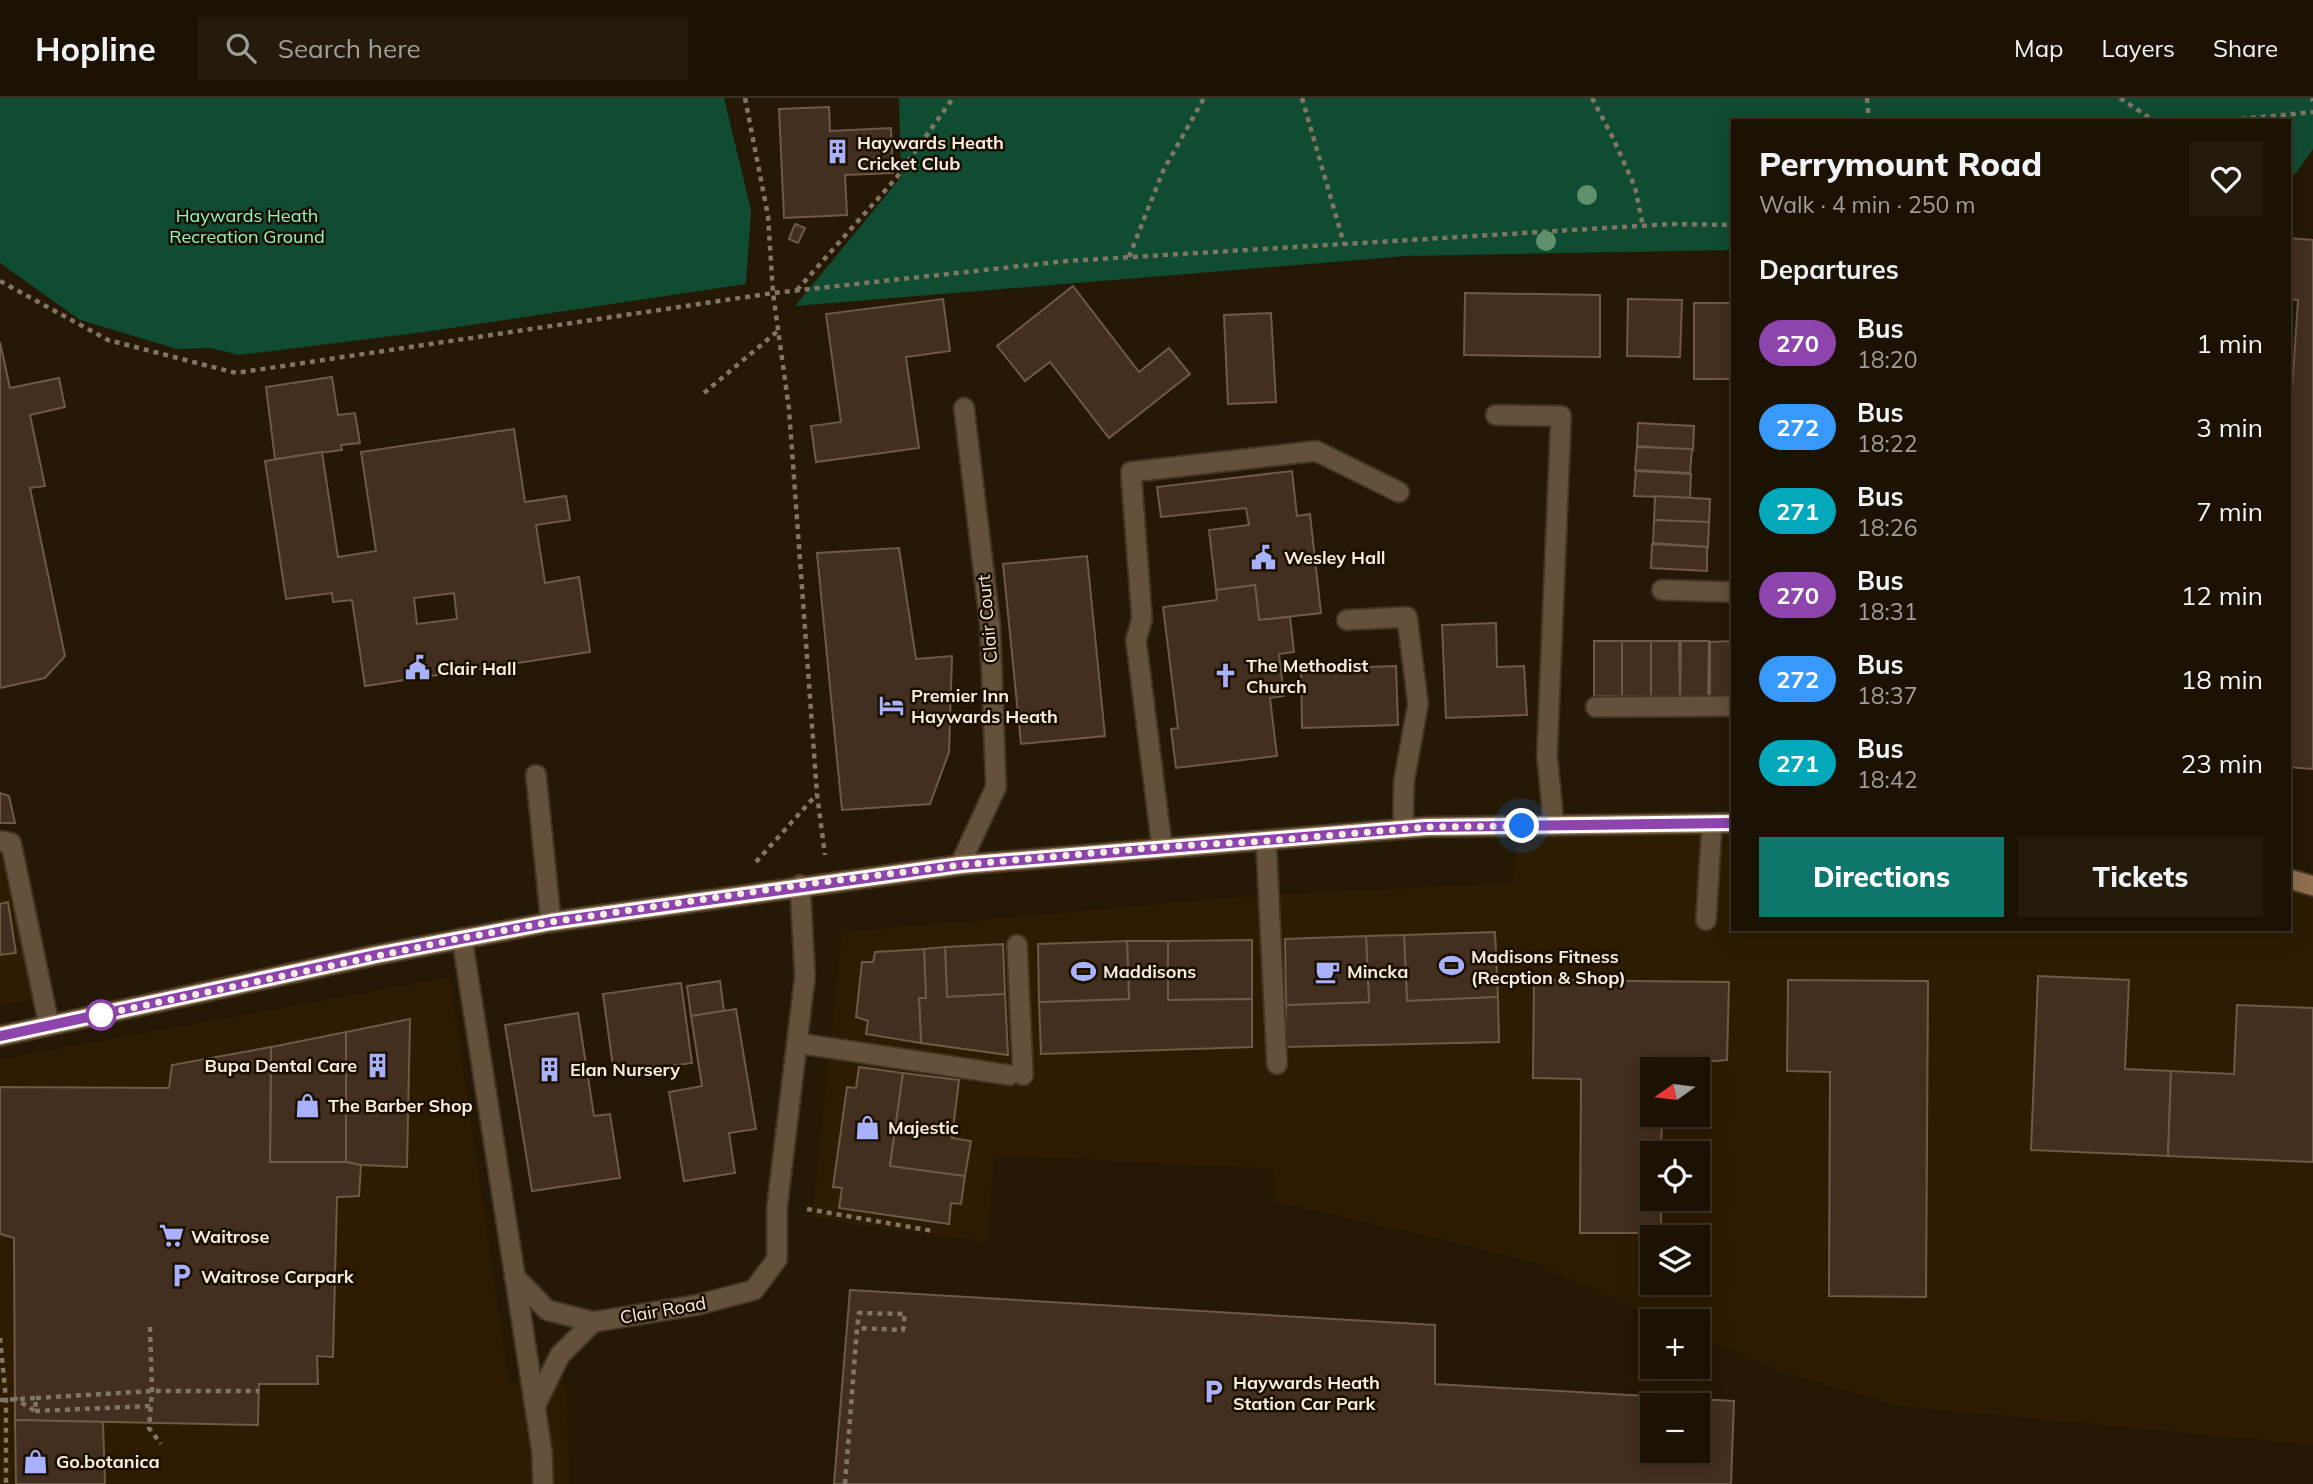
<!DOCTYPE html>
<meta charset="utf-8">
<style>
body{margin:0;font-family:Mulish,sans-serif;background:#251b0d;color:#f1f3f6;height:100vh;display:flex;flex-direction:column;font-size:26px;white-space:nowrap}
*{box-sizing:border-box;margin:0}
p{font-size:23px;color:#a09e9a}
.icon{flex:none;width:38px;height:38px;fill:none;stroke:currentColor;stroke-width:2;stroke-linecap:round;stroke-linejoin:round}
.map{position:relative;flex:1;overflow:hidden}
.details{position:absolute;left:1731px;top:21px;width:560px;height:812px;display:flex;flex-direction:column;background:#1c1203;border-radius:0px;box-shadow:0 4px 18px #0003,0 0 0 2px #3a3225}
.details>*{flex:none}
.badge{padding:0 14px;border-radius:23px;font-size:24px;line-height:46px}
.needle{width:46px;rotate:256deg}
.buttons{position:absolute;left:1640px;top:959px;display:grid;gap:14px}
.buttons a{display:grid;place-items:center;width:70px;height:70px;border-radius:0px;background:#1c1203;box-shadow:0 4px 18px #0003,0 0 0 2px #3a3225;font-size:35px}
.you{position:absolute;width:35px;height:35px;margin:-18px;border:5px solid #fff;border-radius:50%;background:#1a73e8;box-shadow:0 0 0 10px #1a73e833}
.map>.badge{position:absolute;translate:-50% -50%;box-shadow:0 0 0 4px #fff}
h2{padding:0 28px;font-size:26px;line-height:63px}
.round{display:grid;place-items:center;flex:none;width:74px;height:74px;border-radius:0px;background:#251b0d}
.summary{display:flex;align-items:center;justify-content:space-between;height:119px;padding:0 28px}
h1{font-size:33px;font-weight:800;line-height:52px}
.primary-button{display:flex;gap:14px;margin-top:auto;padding:14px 28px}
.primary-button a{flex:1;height:80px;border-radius:0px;background:#0f766e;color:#fff;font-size:28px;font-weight:800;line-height:80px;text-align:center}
.primary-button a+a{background:#251b0d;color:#f1f3f6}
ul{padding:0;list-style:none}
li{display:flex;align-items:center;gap:21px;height:84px;padding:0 28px}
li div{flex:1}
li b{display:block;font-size:26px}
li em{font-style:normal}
li .badge{min-width:77px;font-weight:700;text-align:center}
header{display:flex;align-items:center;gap:42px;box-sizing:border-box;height:98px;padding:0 35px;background:#1c1203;border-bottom:2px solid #3a3225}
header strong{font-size:33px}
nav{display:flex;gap:38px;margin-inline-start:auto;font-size:24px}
.search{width:490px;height:63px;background:#251b0d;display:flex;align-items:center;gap:18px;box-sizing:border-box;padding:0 24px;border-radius:0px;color:#a09e9a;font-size:26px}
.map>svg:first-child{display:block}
.built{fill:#2d1c01;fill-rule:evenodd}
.green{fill:#0f4c32}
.building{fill:#432f1f;stroke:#6f5947;stroke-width:2;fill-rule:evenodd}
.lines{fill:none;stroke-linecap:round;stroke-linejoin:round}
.service-casing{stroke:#423623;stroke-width:23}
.minor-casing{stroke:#423623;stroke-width:23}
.secondary-casing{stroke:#423623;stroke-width:23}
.path{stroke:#817565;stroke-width:4.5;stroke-dasharray:5 5;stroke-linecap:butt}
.service{stroke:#64513c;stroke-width:19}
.minor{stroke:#64513c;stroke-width:19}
.secondary{stroke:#8f6f4e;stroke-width:19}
.tree{fill:#5f926c}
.line-casing{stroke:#fff;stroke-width:16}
.line{stroke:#8e44ad;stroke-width:10}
.walk{stroke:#f6ecdf;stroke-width:7;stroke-dasharray:0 12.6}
.stop-dot{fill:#fff;stroke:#8e44ad;stroke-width:3.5}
.labels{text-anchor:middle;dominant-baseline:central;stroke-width:5;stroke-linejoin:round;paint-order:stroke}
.poi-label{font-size:18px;font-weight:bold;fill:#f6ecdf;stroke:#1b0f00;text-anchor:start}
.park-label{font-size:18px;fill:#8ff6c2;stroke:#1b0f00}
.street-label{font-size:18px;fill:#f6ecdf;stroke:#1b0f00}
</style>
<header>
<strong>Hopline</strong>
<div class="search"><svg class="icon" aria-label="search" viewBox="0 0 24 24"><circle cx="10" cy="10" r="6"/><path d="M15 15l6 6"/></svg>Search here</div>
<nav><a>Map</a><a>Layers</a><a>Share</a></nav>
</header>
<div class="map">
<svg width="2313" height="1386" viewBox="0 0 2313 1386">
<rect width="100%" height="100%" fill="#251804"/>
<!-- built -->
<g class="built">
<path d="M1522,728L1732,729V831H2289V794L2313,800V1347L1898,1308L1772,1271L1698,1238V1223H1664L1533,1165L1466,1147L1276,1104L1274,1071L995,1057L987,1144L852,1126L812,1118L842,834L1261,797L1511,785ZM1652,971H1698V1017H1652ZM1652,1055H1698V1101H1652ZM1652,1139H1698V1185H1652Z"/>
<polygon points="7,755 35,900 0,908 0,756"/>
<polygon points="450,879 509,1285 566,1286 570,1386 0,1386 0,961"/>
</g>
<!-- green -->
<g class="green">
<polygon points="0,0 724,0 751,112 746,186 424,234 239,257 210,250 177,251 80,222 0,165"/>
<polygon points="899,0 2313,0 2313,51 2297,74 2289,81 2289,23 1732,23 1732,152 1407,158 795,208 901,79"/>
</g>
<!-- building -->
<g class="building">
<polygon points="829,9 830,33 891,30 893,75 845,77 847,117 784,120 779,11"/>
<polygon points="795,126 805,130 798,145 789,141"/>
<polygon points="2289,140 2313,142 2313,671 2289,669 2289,308 2291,308 2298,202 2289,201"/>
<polygon points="1073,188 1139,274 1169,250 1190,276 1109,340 1050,264 1025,283 997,248"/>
<polygon points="1465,195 1600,197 1600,259 1464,257"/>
<polygon points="943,201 950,253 906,259 919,350 816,364 811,328 841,324 826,216"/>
<polygon points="1628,201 1682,202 1680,259 1627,258"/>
<rect x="1694" y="205" width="38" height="76"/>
<polygon points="1271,215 1276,304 1228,306 1224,217"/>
<polygon points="0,244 10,290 59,280 65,309 30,317 45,388 30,390 65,558 45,580 0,590"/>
<polygon points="332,279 338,317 355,315 360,345 341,347 342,352 275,361 266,289"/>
<polygon points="1638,325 1694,328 1693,352 1637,348"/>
<path d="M514,331L525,404L566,398L570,422L536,427L545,485L579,479L590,554L365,588L352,502L333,504L332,495L286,501L265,363L322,354L338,459L376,453L361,354ZM454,495L457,521L417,526L414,500Z"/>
<polygon points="1637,349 1692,351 1690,375 1635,372"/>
<polygon points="1292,373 1297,418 1310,416 1321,515 1259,522 1255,487 1216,492 1209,432 1249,427 1246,410 1161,419 1157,389"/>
<polygon points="1636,373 1691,376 1690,400 1634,398"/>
<polygon points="1655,398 1710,401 1709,425 1654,422"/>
<polygon points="1654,422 1709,424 1708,449 1653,445"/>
<polygon points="1652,446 1707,449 1707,473 1651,470"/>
<polygon points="899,450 916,561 952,558 949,654 930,706 842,712 817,455"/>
<polygon points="1087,458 1105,638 1021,646 1003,466"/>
<polygon points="1255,487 1259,522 1290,519 1294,554 1279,556 1284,598 1270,600 1277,658 1176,670 1171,631 1178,630 1163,509 1217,502 1216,492"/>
<polygon points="1496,525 1497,569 1524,568 1527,617 1446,620 1442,527"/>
<rect x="1594" y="543" width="28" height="55"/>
<rect x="1622" y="543" width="29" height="55"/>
<polygon points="1651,543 1679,543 1680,598 1651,598"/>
<polygon points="1681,543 1709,543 1708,599 1680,598"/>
<polygon points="1732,543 1732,599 1710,599 1710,544"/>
<polygon points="1396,568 1398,627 1302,630 1301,571"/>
<polygon points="0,695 9,698 15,725 0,725"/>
<polygon points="8,804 16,855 0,857 0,806"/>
<polygon points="1495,834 1498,899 1407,903 1404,837"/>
<polygon points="1404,837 1407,903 1498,899 1499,944 1285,949 1286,907 1369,904 1366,838"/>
<polygon points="1366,838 1369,904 1286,907 1285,841"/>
<polygon points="1252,842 1252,901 1168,902 1168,843"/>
<polygon points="1127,843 1168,843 1168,902 1252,901 1252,949 1041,956 1039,904 1129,901"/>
<polygon points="1127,843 1129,901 1039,904 1038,846"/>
<polygon points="1003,846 1005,896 947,899 945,849"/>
<polygon points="945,849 947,899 1005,896 1008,957 921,945 919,900 926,900 924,851"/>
<polygon points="924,851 926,900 919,900 921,945 866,936 868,923 856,919 862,864 873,864 875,854"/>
<polygon points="2038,878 2129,882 2125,971 2171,973 2168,1058 2031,1052"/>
<polygon points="1534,882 1729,884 1727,962 1662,967 1662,971 1652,971 1652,1017 1662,1017 1661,1055 1652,1055 1652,1101 1661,1101 1661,1135 1580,1135 1581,981 1533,980"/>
<polygon points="1788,882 1928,883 1926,1199 1829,1198 1830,974 1787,973"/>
<polygon points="720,883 724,913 691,918 687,888"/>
<polygon points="681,885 692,965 614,976 603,896"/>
<polygon points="2237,907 2313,910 2313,1064 2168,1058 2171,973 2234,976"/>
<polygon points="736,911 756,1031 729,1035 735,1075 684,1083 669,994 702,988 691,918"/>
<polygon points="578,915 594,1018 610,1016 620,1080 532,1093 505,927"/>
<polygon points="410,921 407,1069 361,1067 346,1064 346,934"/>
<polygon points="346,934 346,1064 270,1064 271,949"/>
<polygon points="271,949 270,1064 346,1064 361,1067 359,1098 337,1099 333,1259 317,1258 318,1286 259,1286 258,1327 15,1322 14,1140 0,1136 0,989 169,990 172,967"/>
<polygon points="859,969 903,975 890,1068 965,1078 961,1106 951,1105 949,1126 839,1110 842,1090 833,1089 847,989 856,990"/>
<polygon points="903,975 959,982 952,1040 971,1043 965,1078 890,1068"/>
<path d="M850,1192L1435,1227V1286L1734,1303L1731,1386H834ZM1652,1307H1698V1353H1652Z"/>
<polygon points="15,1322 103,1324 105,1386 16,1386"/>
</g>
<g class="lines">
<defs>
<g id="service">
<polyline points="1496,317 1561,318 1547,657 1554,728"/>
<polyline points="1347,522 1407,519 1418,606 1404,683 1403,731"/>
<polyline points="536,677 551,824"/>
<polyline points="0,743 11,745 49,927"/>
<polyline points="1266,743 1277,966"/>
<polyline points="1162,749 1136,542 1142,521 1131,374 1316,353 1399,394"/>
<polyline points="1706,822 1712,726"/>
<polyline points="1017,847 1023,977"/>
<polyline points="797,945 1009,977"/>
<polyline points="515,1179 542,1354 543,1386"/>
<polyline points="535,1308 560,1257 593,1224"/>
</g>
<g id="minor">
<polyline points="1662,492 1732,494"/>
<polyline points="1596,609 1732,608"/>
<polyline points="960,767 996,689 990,526 964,310"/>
<polyline points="462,840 515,1179 547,1212 593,1224 697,1207 754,1192 777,1161 777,1109 805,878 800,787"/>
</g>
<g id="secondary">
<polyline points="2289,781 2313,788"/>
<polyline points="0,938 376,857 551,824 960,767 1426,729 1732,725"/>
</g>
</defs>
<!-- service casing -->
<use href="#service" class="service-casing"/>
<!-- minor casing -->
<use href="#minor" class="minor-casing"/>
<!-- secondary casing -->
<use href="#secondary" class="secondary-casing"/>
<!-- path -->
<g class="path">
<polyline points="745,0 768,118 773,195 789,311 817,696 825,757"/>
<polyline points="1302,0 1344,146"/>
<polyline points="1592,0 1613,40 1635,89 1643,128"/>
<polyline points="1867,0 1869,23"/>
<polyline points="2120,0 2154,23"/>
<polyline points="2312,0 2313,3"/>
<polyline points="2221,23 2313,14"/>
<polyline points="1129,159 1163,73 1204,0"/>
<polyline points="0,183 108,242 236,275 773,195 1067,163 1671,126 1732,127"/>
<polyline points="797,192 897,79 953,0"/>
<polyline points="704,295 779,232"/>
<polyline points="756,764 817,696"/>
<polyline points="807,1111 933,1133"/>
<polyline points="150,1229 152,1293 149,1330 161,1346"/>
<polyline points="0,1240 6,1301 6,1386"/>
<polyline points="36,1300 152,1293 259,1293"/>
<polyline points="0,1302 36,1300 35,1313 14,1300"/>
<polyline points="35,1313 151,1308"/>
<polyline points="845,1386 857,1230 859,1215 905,1216 903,1232 857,1230"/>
</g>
<!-- service -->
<use href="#service" class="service"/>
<!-- minor -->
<use href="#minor" class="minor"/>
<!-- secondary -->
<use href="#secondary" class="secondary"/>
</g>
<!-- trees -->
<g class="tree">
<circle cx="1587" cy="97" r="10"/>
<circle cx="1546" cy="143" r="10"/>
</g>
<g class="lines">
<defs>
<polyline id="line" points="0,938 376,857 551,824 960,767 1426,729 1732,725"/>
</defs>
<!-- line casing -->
<use href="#line" class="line-casing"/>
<!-- line -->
<use href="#line" class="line"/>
<!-- walk -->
<polyline class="walk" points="101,917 99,917 462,840 551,824 800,787 960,767 1162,749 1266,743 1426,729 1522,728"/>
</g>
<!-- icons -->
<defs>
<symbol id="building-bare" viewBox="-9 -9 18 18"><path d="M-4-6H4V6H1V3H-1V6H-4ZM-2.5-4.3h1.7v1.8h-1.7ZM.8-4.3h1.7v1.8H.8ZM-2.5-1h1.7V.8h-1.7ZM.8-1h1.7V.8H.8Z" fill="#a7b1fc" stroke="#1b0f00" stroke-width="2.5" paint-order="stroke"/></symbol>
<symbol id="civic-bare" viewBox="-9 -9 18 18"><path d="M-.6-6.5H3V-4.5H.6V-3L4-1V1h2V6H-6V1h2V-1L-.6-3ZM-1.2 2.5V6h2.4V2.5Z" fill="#a7b1fc" stroke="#1b0f00" stroke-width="2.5" paint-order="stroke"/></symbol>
<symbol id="church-bare" viewBox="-9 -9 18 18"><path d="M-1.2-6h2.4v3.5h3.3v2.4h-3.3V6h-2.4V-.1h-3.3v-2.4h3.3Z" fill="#a7b1fc" stroke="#1b0f00" stroke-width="2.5" paint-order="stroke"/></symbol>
<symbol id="hotel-bare" viewBox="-9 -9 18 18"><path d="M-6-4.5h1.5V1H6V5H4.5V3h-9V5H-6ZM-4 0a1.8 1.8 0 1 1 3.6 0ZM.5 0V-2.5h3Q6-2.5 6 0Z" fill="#a7b1fc" stroke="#1b0f00" stroke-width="2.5" paint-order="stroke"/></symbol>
<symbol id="stadium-bare" viewBox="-9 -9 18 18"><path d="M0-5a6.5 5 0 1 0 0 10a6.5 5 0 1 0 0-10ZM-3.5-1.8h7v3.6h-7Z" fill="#a7b1fc" stroke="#1b0f00" stroke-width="2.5" paint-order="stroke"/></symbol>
<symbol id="cafe-bare" viewBox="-9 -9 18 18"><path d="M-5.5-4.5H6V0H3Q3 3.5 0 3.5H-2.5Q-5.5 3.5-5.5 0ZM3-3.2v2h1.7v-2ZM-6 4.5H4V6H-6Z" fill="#a7b1fc" stroke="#1b0f00" stroke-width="2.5" paint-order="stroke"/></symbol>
<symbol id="shop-bare" viewBox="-9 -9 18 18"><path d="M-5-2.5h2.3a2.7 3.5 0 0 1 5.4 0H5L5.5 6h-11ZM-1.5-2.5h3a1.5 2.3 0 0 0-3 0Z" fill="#a7b1fc" stroke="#1b0f00" stroke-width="2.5" paint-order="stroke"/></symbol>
<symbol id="supermarket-bare" viewBox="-9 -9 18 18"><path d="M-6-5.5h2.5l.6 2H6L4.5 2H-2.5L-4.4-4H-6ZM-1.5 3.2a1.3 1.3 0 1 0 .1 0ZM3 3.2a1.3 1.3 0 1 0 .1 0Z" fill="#a7b1fc" stroke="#1b0f00" stroke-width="2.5" paint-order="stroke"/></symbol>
<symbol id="parking-bare" viewBox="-9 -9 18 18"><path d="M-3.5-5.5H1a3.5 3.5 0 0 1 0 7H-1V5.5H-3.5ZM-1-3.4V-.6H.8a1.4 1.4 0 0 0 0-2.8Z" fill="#a7b1fc" stroke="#1b0f00" stroke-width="2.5" paint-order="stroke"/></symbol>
</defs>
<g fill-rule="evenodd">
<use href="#building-bare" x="820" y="36" width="35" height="35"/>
<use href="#civic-bare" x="1246" y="442" width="35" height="35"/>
<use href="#civic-bare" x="400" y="552" width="35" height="35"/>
<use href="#church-bare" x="1208" y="560" width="35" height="35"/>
<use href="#hotel-bare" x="874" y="590" width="35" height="35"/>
<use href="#stadium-bare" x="1434" y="850" width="35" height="35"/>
<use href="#stadium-bare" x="1066" y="856" width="35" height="35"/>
<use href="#cafe-bare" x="1310" y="856" width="35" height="35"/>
<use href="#building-bare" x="360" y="950" width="35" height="35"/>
<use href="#building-bare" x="532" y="954" width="35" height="35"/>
<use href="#shop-bare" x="290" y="990" width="35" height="35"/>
<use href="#shop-bare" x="850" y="1012" width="35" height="35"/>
<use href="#supermarket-bare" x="154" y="1120" width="35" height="35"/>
<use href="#parking-bare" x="164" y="1160" width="35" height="35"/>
<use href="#parking-bare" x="1196" y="1276" width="35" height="35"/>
<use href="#shop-bare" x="18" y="1346" width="35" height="35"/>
</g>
<!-- markers -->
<circle class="stop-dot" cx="101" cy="917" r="14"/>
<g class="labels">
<!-- poi labels -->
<g class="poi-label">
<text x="857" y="44">Haywards Heath<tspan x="857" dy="21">Cricket Club</tspan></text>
<text x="1284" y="459">Wesley Hall</text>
<text x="1246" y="567">The Methodist<tspan x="1246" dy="21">Church</tspan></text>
<text x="437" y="570">Clair Hall</text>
<text x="911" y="597">Premier Inn<tspan x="911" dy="21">Haywards Heath</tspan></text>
<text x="1471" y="858">Madisons Fitness<tspan x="1471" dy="21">(Recption &amp; Shop)</tspan></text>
<text x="1103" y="873">Maddisons</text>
<text x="1347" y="873">Mincka</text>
<text x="357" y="967" text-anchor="end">Bupa Dental Care</text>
<text x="570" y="971">Elan Nursery</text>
<text x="328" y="1007">The Barber Shop</text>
<text x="888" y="1029">Majestic</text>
<text x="191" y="1138">Waitrose</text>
<text x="201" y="1178">Waitrose Carpark</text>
<text x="1233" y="1284">Haywards Heath<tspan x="1233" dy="21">Station Car Park</tspan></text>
<text x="56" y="1363">Go.botanica</text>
</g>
<!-- park labels -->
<g class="park-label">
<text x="247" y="117">Haywards Heath<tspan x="247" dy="21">Recreation Ground</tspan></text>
</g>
<!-- street labels -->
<g class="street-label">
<text transform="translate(987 521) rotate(-95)">Clair Court</text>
<text transform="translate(663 1212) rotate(-10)">Clair Road</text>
</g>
</g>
</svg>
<div class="buttons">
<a><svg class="needle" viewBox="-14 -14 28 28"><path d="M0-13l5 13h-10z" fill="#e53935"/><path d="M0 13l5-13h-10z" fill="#a09e9a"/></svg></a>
<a><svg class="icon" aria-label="locate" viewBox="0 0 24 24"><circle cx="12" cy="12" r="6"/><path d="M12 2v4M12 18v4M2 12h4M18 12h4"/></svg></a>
<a><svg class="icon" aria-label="layers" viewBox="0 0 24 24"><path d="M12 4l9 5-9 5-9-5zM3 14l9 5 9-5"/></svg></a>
<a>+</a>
<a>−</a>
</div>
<div class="you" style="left:1522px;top:728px"></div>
<section class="details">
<div class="summary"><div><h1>Perrymount Road</h1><p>Walk · 4 min · 250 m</p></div><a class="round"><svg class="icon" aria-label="heart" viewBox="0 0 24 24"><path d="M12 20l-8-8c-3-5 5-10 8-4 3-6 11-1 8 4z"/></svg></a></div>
<h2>Departures</h2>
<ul>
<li><span class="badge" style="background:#8e44ad;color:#fff">270</span><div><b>Bus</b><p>18:20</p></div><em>1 min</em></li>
<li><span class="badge" style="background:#3799fb;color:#fff">272</span><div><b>Bus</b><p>18:22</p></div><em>3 min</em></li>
<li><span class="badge" style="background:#03a8ba;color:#fff">271</span><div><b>Bus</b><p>18:26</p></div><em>7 min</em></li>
<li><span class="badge" style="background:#8e44ad;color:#fff">270</span><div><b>Bus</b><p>18:31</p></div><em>12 min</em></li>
<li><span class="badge" style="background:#3799fb;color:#fff">272</span><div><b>Bus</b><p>18:37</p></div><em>18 min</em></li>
<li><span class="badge" style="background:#03a8ba;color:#fff">271</span><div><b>Bus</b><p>18:42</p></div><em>23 min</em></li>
</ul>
<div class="primary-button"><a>Directions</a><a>Tickets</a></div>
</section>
</div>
